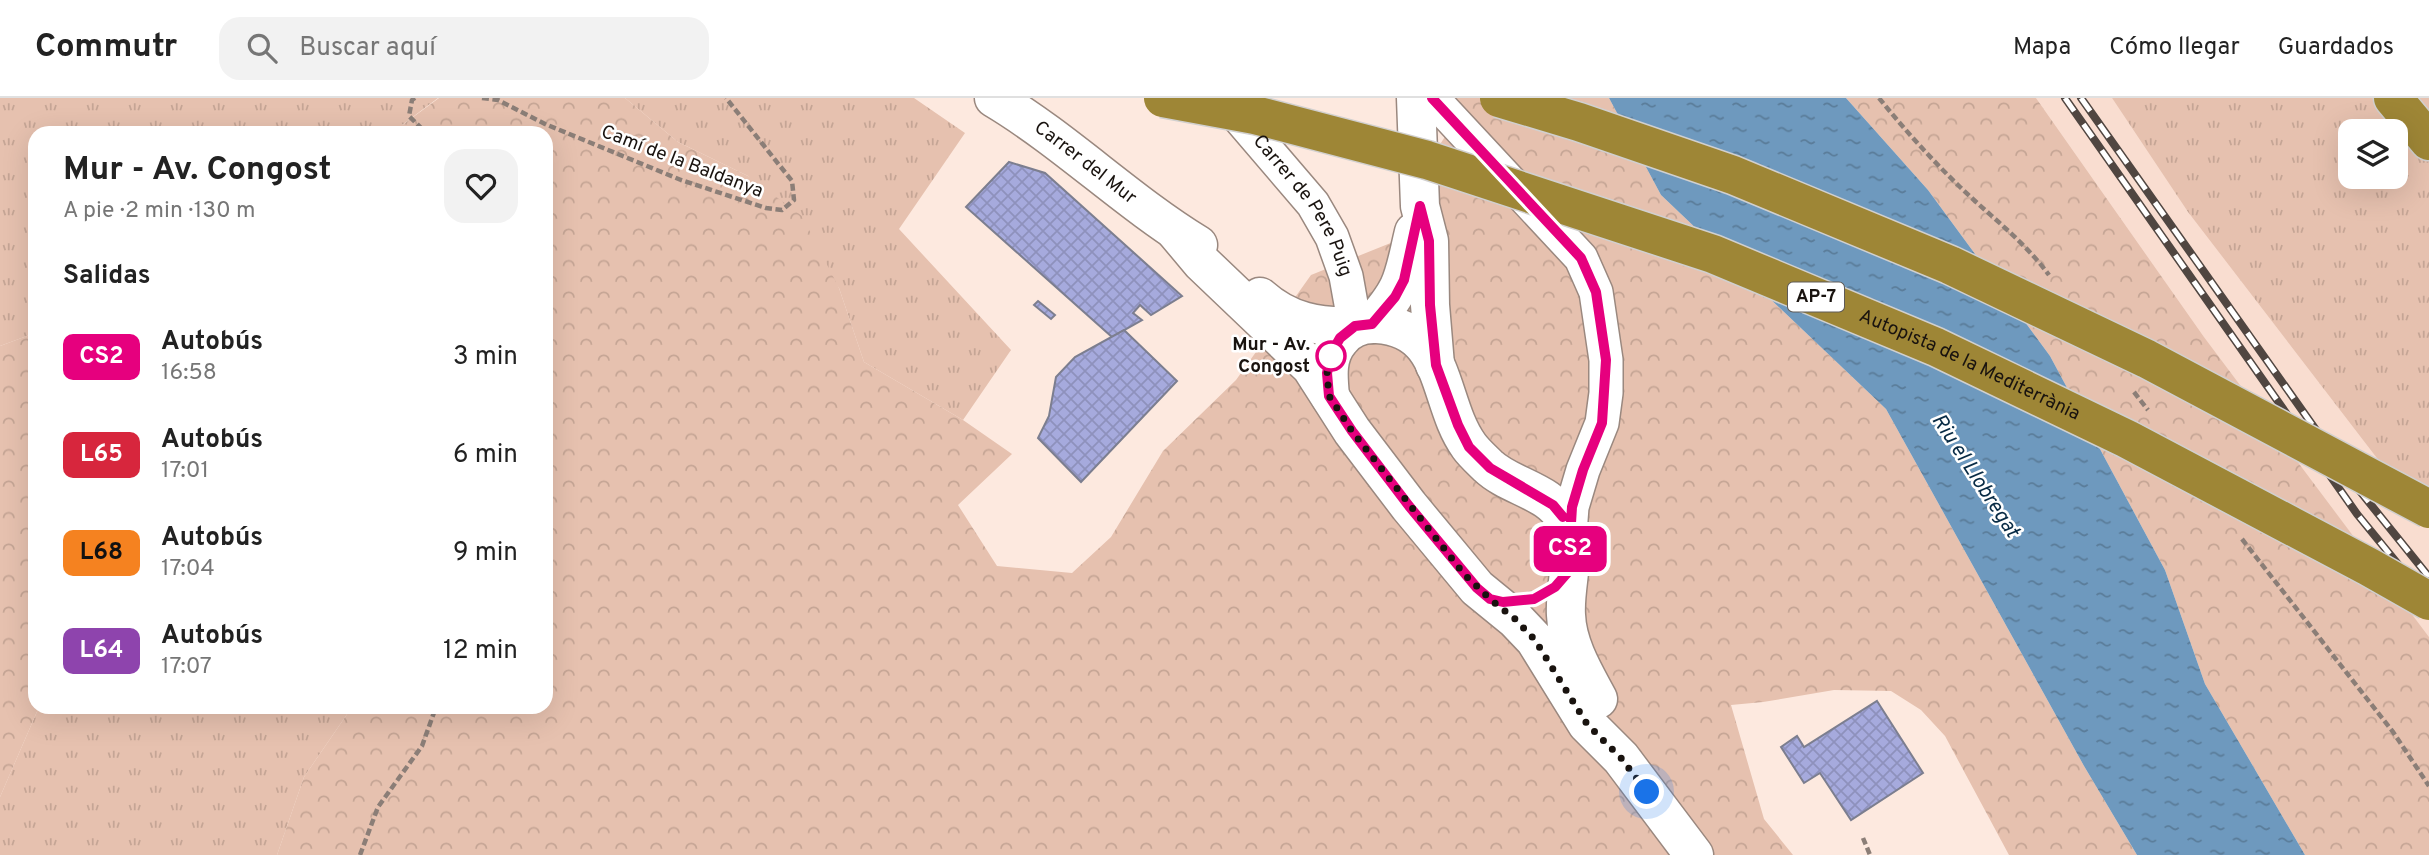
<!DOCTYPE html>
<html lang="es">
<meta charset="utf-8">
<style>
body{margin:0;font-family:Overpass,sans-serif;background:#f2f2f2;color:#222;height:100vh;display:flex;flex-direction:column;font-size:26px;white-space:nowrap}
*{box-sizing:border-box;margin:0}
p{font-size:23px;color:#767676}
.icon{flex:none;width:38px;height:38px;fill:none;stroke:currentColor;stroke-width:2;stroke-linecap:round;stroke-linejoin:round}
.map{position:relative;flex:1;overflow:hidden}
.side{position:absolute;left:28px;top:28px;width:525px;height:588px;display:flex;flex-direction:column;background:#fff;border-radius:21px;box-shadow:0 7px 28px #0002}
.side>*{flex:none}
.badge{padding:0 14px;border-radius:10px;font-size:24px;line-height:46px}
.fabs{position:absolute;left:2338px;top:21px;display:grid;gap:14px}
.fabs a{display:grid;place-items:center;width:70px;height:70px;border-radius:14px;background:#fff;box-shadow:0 7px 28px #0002;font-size:35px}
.you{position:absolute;width:35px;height:35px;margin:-18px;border:5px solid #fff;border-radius:50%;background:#1a73e8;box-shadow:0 0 0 10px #1a73e833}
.map>.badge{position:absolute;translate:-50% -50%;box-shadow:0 0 0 4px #fff}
h2{padding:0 35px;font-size:26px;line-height:63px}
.round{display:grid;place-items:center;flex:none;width:74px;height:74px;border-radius:21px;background:#f2f2f2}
.summary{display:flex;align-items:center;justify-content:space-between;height:119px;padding:0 35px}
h1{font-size:33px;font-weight:700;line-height:52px}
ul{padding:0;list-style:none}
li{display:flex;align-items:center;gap:21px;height:98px;padding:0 35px}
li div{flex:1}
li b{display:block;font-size:26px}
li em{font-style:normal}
li .badge{min-width:77px;font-weight:700;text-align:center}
header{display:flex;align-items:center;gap:42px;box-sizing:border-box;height:98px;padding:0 35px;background:#fff;border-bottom:2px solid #e0e0e0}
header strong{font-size:33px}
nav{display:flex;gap:38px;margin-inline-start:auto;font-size:24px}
.search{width:490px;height:63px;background:#f2f2f2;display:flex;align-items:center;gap:18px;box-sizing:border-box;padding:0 24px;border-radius:21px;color:#767676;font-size:26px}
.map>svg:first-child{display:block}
.built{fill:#f9ddd0}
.grass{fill:url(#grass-tufts);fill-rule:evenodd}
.forest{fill:url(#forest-crowns)}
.water{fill:url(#water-ripples)}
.building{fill:url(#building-cross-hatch);stroke:#7c7e8f;stroke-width:2}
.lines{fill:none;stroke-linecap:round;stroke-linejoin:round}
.street-casing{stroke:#9a887f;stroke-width:36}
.secondary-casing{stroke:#9a887f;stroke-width:41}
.highway-casing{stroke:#d1d0cf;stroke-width:41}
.path{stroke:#8b7e77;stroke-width:4.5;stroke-dasharray:7 3.5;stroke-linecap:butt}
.street{stroke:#fff;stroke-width:33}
.secondary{stroke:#fff;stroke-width:38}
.highway{stroke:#9e8636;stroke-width:38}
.rail-casing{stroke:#504641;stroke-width:8}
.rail{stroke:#fff;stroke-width:5;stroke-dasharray:16;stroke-linecap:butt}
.highway-bridge-casing{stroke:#d1d0cf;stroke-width:41;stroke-linecap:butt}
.highway-bridge{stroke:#9e8636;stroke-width:38}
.line-casing{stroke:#fff;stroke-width:16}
.line{stroke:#e6007e;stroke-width:10}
.walk{stroke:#19130f;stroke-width:7;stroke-dasharray:0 12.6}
.stop-dot{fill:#fff;stroke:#e6007e;stroke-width:3.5}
.labels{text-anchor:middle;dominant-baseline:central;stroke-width:5;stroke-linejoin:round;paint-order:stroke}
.shield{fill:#fff;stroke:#5e5a57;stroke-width:2}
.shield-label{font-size:18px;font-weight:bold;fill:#19130f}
.street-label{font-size:19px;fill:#19130f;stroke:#fff}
.stop-label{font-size:19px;font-weight:bold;fill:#19130f;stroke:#fff;text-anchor:end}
.water-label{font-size:21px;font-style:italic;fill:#082b45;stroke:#fff}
</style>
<header>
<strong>Commutr</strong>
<div class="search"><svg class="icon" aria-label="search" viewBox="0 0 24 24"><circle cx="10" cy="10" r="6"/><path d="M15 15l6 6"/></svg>Buscar aquí</div>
<nav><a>Mapa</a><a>Cómo llegar</a><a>Guardados</a></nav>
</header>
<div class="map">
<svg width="2429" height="757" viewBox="0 0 2429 757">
<defs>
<pattern id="grass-tufts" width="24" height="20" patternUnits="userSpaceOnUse" patternTransform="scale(1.75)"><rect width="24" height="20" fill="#e6c1af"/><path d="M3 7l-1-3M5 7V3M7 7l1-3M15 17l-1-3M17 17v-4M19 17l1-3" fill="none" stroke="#c5a595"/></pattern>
<pattern id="forest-crowns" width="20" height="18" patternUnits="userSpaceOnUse" patternTransform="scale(1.75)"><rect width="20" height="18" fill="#e6c1af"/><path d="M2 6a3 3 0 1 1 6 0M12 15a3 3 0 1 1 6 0" fill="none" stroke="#c5a595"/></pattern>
<pattern id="water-ripples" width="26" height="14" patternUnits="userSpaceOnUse" patternTransform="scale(1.75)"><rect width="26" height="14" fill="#6e99be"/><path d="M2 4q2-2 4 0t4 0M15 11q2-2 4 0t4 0" fill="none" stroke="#5a7c99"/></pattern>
<pattern id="building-cross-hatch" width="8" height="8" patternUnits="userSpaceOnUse" patternTransform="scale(1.75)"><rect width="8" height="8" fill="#a6aadd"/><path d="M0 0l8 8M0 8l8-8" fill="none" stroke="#8e91bc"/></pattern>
</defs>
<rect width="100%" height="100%" fill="#fde9df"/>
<!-- built -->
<polygon class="built" points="2036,0 2112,0 2188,114 2429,428 2429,539 2204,239"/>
<!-- grass -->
<g class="grass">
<polygon points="0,0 438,0 402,27 404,35 35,35 35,235 0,248"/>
<polygon points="625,0 914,0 965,35 899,131 1011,252 963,322 864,264 839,190 748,78 678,44"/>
<path d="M2112,0H2429V428L2188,114ZM2350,33H2396V79H2350Z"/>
<polygon points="39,609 352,609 304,679 277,757 0,757 0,699"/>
</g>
<!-- forest -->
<g class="forest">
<polygon points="439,0 625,0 678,44 748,78 802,118 839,190 864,264 963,322 1012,356 958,407 997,468 1072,475 1111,439 1163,353 1236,282 1311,177 1413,136 1439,48 1462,12 1456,0 1609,0 1661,97 1886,311 2084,668 2137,757 2009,757 1945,638 1921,612 1891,593 1834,592 1763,604 1731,607 1764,721 1793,757 277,757 304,679 352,609 546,609 546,35 404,35 401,28"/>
<polygon points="1846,0 2036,0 2204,239 2429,539 2429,757 2305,757 2205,586 2165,472 2050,258 1928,92"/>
<polygon points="35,235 35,609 39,609 0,699 0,248"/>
</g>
<!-- water -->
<polygon class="water" points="1609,0 1846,0 1928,92 2050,258 2165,472 2205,586 2305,757 2137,757 2084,668 1886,311 1661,97"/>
<!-- building -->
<g class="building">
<polygon points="1009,64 1045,75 1182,198 1151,217 1140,207 1133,215 1142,222 1112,239 966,109"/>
<polygon points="1038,203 1055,217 1051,221 1034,207"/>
<polygon points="1124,232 1177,283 1081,384 1038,340 1049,318 1056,279 1075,259"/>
<polygon points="1877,603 1923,675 1851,722 1820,675 1804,685 1781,649 1797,638 1804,649"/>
</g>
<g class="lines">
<defs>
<g id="street">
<polyline points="1432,0 1581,160 1596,194 1606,262 1606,295 1602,325 1583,372 1572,409 1570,435"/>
<path id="s1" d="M1224,2L1313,106L1332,139L1346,178L1355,228"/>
</g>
<g id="secondary">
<path id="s2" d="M994,0C1066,43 1126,103 1198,147"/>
<polyline points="1416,0 1420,108 1429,143 1430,207 1435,267"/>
<polyline points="1176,134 1202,165 1311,269 1352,333 1409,408 1477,490 1515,521 1535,542 1587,626 1621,660 1694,757"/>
<path d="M1260,199C1288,224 1319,230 1355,228"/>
<path d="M1372,226C1405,189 1403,180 1414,134"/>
<path d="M1330,298C1328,278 1326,258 1340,242C1349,230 1362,225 1377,226C1448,230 1437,304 1469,348C1474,355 1482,362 1488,368C1510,389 1551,393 1565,422C1578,452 1564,486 1566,517C1567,547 1584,575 1598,601"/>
</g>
<polyline id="highway" points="2393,0 2429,43"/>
</defs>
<!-- street casing -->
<use href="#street" class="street-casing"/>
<!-- secondary casing -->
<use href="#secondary" class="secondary-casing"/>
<!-- highway casing -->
<use href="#highway" class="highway-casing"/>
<!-- path -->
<g class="path">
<polyline points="415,0 412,2 409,18 426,35"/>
<polyline points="482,0 498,2 545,26 681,82 766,110 782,112 794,102 792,83 726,0"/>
<path d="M1879,0C1904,31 1931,61 1960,89C1990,118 2023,142 2049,177"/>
<polyline points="2134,294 2148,312"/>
<polyline points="2242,441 2393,634 2429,688"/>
<polyline points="1863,740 1870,757"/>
<polyline points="360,757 378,709 422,648 436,609"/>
</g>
<!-- street -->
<use href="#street" class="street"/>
<!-- secondary -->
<use href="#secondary" class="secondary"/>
<!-- highway -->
<use href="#highway" class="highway"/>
<defs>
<g id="rail">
<polyline points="2065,0 2357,416 2429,504"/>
<polyline points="2081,0 2355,387 2429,479"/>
</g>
</defs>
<!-- rail casing -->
<use href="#rail" class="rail-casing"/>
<!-- rail -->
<use href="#rail" class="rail"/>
<defs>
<g id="highway-bridge">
<path id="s3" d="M1163,0L1255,17L1427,62L1713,156L1936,249L2127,341L2369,469L2429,503"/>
<polyline points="1499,0 1579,24 1733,77 1950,167 2147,261 2429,411"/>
</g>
</defs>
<!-- highway-bridge casing -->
<use href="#highway-bridge" class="highway-bridge-casing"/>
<!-- highway-bridge -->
<use href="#highway-bridge" class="highway-bridge"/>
</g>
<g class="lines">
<defs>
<polyline id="line" points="1432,0 1581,160 1596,194 1606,262 1602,325 1583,372 1572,409 1568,474 1555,489 1534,501 1503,504 1490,501 1477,490 1409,408 1352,333 1329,298 1327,275 1332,254 1340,240 1355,228 1372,226 1395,199 1404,182 1420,108 1429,143 1430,207 1436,267 1458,327 1469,349 1490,370 1553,407 1563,419"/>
</defs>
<!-- line casing -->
<use href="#line" class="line-casing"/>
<!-- line -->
<use href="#line" class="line"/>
<!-- walk -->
<polyline class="walk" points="1331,258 1332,254 1327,275 1329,298 1352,333 1464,476 1490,501 1515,521 1535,542 1587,626 1621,660 1647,694"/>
</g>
<!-- markers -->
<circle class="stop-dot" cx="1331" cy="258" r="14"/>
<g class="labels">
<!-- shield labels -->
<rect class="shield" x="1788" y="184.5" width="56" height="29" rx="5"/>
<g class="shield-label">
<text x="1816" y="199">AP-7</text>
</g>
<!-- street labels -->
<g class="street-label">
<text transform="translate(682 64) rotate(21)">Camí de la Baldanya</text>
<text stroke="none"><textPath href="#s2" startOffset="112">Carrer del Mur</textPath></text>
<text stroke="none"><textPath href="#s1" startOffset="133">Carrer de Pere Puig</textPath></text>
<text stroke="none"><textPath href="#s3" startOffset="852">Autopista de la Mediterrània</textPath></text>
</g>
<!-- stop labels -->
<g class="stop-label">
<text x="1310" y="247">Mur - Av.<tspan x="1310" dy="22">Congost</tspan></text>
</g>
<!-- water labels -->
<g class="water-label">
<text transform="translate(1975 378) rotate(57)">Riu el Llobregat</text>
</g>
</g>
</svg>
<div class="fabs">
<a><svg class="icon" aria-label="layers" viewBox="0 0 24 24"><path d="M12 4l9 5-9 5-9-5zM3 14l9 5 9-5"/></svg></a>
</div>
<div class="you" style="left:1647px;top:694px"></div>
<b class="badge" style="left:1570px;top:451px;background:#e6007e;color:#fff">CS2</b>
<section class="side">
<div class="summary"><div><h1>Mur - Av. Congost</h1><p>A pie · 2 min · 130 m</p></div><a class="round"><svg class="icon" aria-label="heart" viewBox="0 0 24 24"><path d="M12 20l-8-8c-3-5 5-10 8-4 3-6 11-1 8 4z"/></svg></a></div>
<h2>Salidas</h2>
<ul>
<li><span class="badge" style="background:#e6007e;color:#fff">CS2</span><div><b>Autobús</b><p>16:58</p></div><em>3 min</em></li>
<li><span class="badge" style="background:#d7263d;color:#fff">L65</span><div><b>Autobús</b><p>17:01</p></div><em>6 min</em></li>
<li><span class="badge" style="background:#f58220;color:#111">L68</span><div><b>Autobús</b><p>17:04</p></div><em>9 min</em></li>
<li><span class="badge" style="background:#8e44ad;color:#fff">L64</span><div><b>Autobús</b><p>17:07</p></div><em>12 min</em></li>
</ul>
</section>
</div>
